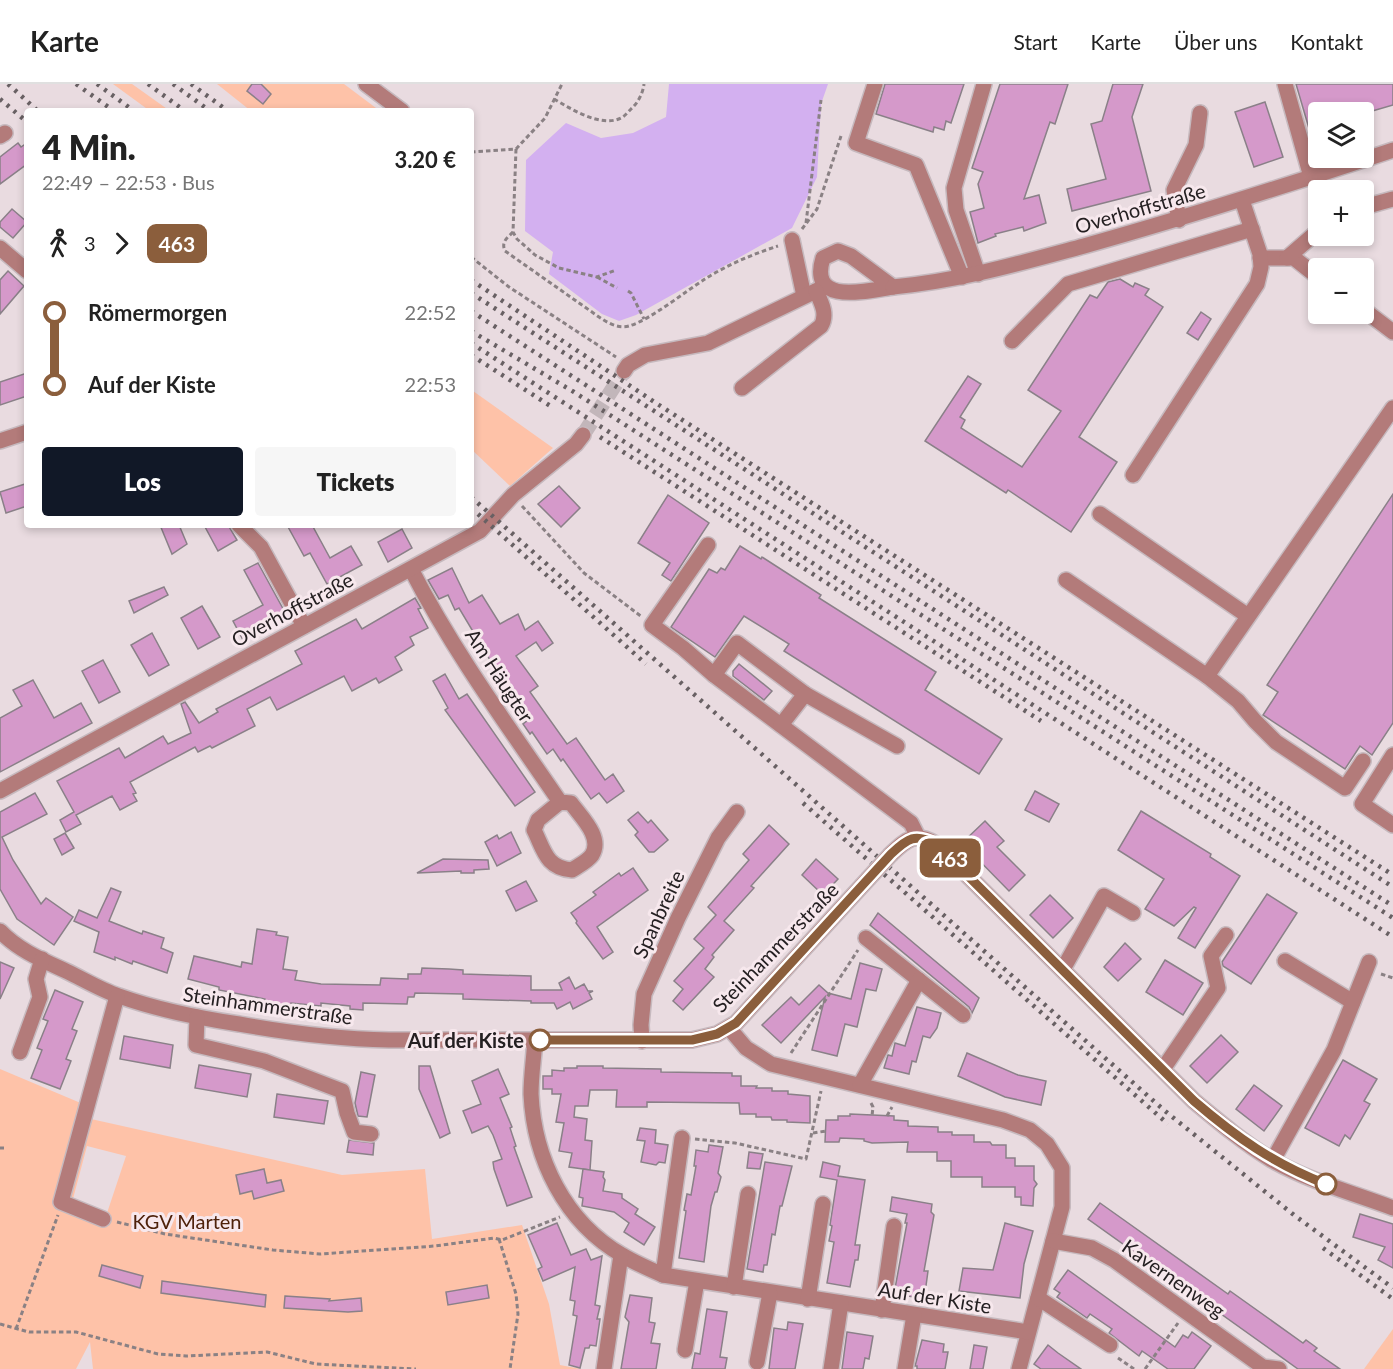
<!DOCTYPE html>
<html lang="de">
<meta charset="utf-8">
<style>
body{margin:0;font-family:Lato,sans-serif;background:#f6f6f6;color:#222;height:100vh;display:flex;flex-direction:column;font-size:22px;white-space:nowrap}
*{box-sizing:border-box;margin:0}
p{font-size:20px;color:#767676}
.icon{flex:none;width:33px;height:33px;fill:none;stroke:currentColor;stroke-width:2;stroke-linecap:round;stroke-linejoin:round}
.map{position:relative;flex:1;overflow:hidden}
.drawer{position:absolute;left:24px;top:24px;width:450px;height:420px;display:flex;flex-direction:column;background:#fff;border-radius:6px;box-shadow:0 3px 9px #0003}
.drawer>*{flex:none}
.badge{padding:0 12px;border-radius:9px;font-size:21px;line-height:39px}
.tools{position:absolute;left:1308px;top:18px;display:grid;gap:12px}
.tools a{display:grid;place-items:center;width:66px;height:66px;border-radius:6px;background:#fff;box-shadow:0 3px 9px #0003;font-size:30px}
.map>.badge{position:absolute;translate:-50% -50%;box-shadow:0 0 0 3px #fff}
.legs{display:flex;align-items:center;gap:9px;height:66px;padding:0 18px;font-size:20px}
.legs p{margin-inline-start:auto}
.overview{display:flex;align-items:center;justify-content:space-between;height:102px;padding:0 18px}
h1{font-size:33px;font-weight:800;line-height:45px}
.action{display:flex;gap:12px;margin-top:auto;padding:12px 18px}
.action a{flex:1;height:69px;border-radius:6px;background:#111827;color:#fff;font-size:24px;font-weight:800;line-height:69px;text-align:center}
.action a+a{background:#f6f6f6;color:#222}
ul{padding:0 18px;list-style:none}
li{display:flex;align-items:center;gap:21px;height:72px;font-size:22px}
li i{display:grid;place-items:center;width:9px;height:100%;margin:0 8px;background:currentColor}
li i::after{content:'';width:15px;height:15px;margin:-8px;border:4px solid;border-radius:50%;background:#fff}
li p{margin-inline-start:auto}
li:first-child i{background:linear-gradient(#0000 50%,currentColor 0)}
li:last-child i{background:linear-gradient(currentColor 50%,#0000 0)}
header{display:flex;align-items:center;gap:36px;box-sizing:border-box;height:84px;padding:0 30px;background:#fff;border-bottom:2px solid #e0e0e0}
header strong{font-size:28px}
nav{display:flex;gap:33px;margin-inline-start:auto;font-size:21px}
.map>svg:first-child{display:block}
.green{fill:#fec2a8;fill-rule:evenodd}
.water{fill:#d3b0f0}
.building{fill:#d599ca;stroke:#8a8088;stroke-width:1.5}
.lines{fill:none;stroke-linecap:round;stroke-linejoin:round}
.minor-tunnel{stroke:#c2b6ba;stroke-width:15;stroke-dasharray:15 8;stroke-linecap:butt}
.minor-casing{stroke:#c6b9be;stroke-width:18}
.path{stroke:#8a8184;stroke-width:3;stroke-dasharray:4.5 3;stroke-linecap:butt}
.minor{stroke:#b37b7a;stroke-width:15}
.rail{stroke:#686063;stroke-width:4.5;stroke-dasharray:3 6;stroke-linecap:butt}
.minor-bridge-casing{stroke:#c6b9be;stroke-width:18;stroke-linecap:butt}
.minor-bridge{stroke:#b37b7a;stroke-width:15}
.line-1-casing{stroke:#fff;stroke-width:14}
.line-1{stroke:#8b5e3c;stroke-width:9}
.stop-1-dot{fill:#fff;stroke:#8b5e3c;stroke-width:3}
.labels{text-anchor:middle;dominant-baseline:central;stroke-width:6;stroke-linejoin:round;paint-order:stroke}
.street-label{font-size:20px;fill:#252022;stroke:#f7e8ed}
.stop-label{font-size:20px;font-weight:bold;fill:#252022;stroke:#f7e8ed;text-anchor:end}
.park-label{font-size:20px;fill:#4e210a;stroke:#f7e8ed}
</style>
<header>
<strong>Karte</strong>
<nav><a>Start</a><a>Karte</a><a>Über uns</a><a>Kontakt</a></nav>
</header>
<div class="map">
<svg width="1393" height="1285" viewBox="0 0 1393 1285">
<rect width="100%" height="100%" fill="#e9dbe0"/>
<!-- green -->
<g class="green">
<polygon points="113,0 132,0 170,27 150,27"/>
<polygon points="217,0 344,0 380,27 251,27"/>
<polygon points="473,307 553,364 510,402 471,365 471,310"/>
<path d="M0,985L83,1020L82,1033L342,1091L425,1085L432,1155L522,1141L549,1220L560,1281L581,1285H93L90,1258L76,1285H0ZM87,1062L126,1072L104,1138L70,1126Z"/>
<polygon points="1393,1245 1393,1285 1364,1285"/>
</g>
<!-- water -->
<polygon class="water" points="669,0 828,0 821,20 817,93 792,144 636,231 619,237 602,230 549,190 553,168 525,147 526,76 566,39 601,54 633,49 666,33"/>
<!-- building -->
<g class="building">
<polygon points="252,0 261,0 271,10 263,20 247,7"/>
<polygon points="885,0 964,0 951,39 946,37 944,46 934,43 933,48 876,30"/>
<polygon points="1000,0 1068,0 1055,40 1050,38 1024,115 1039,111 1046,139 1024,147 1023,143 995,150 996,152 978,159 970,128 984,124 978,100 983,88 972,84"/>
<polygon points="1113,0 1143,0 1132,33 1151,107 1072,127 1067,105 1106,95 1091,40 1102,37"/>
<polygon points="1296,0 1393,0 1393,21 1369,28 1318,28 1318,64 1315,65"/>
<polygon points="1265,18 1283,73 1254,83 1235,28"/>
<polygon points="18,59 21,63 27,59 27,80 0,100 0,73"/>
<polygon points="12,125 27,138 13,154 0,143 0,138"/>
<polygon points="8,187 24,202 0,230 0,196"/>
<polygon points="1120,195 1133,203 1135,199 1149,205 1145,211 1163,223 1079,353 1117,378 1071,448 1008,406 1006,409 925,357 968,292 981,300 960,333 965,336 961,344 1022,383 1061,327 1028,306 1090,211 1097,214 1108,198"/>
<polygon points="1201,228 1211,235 1198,256 1187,249"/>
<polygon points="27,289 27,312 0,321 0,298"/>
<polygon points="25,400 27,406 27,422 6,429 0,408"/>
<polygon points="559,402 580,424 561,443 538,420"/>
<polygon points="1393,410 1393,639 1372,671 1360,662 1345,685 1263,631 1278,608 1267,601"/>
<polygon points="668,411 709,439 671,497 662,491 670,479 638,459"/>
<polygon points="160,441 179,441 187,460 172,470"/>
<polygon points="204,441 228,441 237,456 218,467"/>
<polygon points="287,441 312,441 330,474 351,462 362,481 327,500 310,469 304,472"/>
<polygon points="402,445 412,464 388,478 378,458"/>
<polygon points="740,462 761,475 762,473 821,511 819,514 936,588 925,606 1002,655 979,690 784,567 789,560 744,532 715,573 671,543 709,485 717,489 721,484 725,486"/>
<polygon points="258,479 287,532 243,556 233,537 263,521 244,486"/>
<polygon points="452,484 469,519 482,511 500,540 518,530 525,546 538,537 553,559 542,567 536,558 516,572 538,602 530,608 567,660 576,654 605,696 613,690 624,707 607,719 599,709 591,715 563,675 561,677 553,665 547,670 532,648 530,650 523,640 528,636 494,587 496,586 459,524 455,526 448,511 439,515 428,496"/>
<polygon points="164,503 168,511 134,529 129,517"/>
<polygon points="415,514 421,524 418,525 428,544 410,553 414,561 395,573 402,586 379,599 376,594 352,607 344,592 277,626 270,613 247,625 255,642 212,664 210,662 198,668 195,663 130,698 136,709 133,710 137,717 120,726 112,712 76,731 81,740 66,748 60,736 74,728 57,697 119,664 125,674 163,652 168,660 191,649 181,620 185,618 199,639 218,628 216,625 302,580 295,567 356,535 362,545"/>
<polygon points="202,522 220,553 198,565 181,534"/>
<polygon points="152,549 169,581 149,592 131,561"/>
<polygon points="103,576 120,608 99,619 82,587"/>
<polygon points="739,580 772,607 764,616 733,592 733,587"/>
<polygon points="445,590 459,615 467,610 535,708 515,722 445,626 448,624 433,597"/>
<polygon points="33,596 54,634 81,619 92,639 0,688 0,634 22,622 13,606"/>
<polygon points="1035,707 1059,720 1049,738 1025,726"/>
<polygon points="35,709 47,730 2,753 13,776 41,820 46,814 73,833 54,861 17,835 0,805 0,728"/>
<polygon points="1141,727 1211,770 1210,773 1240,792 1195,864 1178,854 1196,824 1194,823 1174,842 1145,825 1164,795 1118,766"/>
<polygon points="638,728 648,739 651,736 668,756 654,768 649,768 635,751 638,748 628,736"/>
<polygon points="985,737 1004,757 997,763 1025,791 1009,807 962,759"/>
<polygon points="769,741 789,760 751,802 754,804 724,837 734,846 712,871 714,873 705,885 714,893 683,926 673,917 683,905 674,897 704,864 694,855 716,831 708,823 749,776 743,770"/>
<polygon points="511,748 521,769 497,782 485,758 497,751 499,755"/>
<polygon points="65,749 74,764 62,771 54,755"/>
<polygon points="443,775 488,776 489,785 474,786 474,789 461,789 461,787 417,789"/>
<polygon points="816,775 838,795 823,811 802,791"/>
<polygon points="633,784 648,806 597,843 613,868 603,875 576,839 577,837 571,829 596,811 593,808 619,789 621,792"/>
<polygon points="526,797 537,817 516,827 506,807"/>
<polygon points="111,804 121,808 109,837 142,850 143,847 164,854 161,864 173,869 167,889 133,877 132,880 115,873 115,876 94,868 99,848 74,837 79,826 97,834"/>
<polygon points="1267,810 1297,829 1251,900 1223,882 1222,878"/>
<polygon points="1050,811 1073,834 1053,854 1030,831"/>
<polygon points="878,829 979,914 972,929 969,923 870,841"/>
<polygon points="257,845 277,848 276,851 288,853 283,885 297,887 295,896 321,900 380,901 381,894 408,895 408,890 421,890 422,884 449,885 463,886 463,890 531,892 531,906 562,906 559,899 569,893 575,905 584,900 588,907 593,907 589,909 592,915 573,925 570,918 557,925 554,919 531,919 531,917 463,915 463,910 415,909 414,913 408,913 407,920 363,919 363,926 350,925 350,922 321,919 321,922 291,919 291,923 265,919 265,915 219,906 219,903 188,895 194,872 241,883 242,878 252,880"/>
<polygon points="1125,859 1141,875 1118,897 1104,883"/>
<polygon points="1165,876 1203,899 1183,931 1146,908"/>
<polygon points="0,878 14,884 0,915"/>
<polygon points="860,879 882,885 876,907 866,905 857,943 845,940 837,972 812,966 825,913 781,959 762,941 791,913 799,921 819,901 828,909 851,915"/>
<polygon points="55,906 83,918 72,945 77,947 66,975 71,977 60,1005 31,994 42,966 37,964 48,937 43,935"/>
<polygon points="917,923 941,929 937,944 930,954 923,952 916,978 912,977 909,990 884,984 888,971 892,972 895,959 905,962"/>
<polygon points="1221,951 1238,968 1207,999 1190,982"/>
<polygon points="124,952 173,961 170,984 120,975"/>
<polygon points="967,969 1018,991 1046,997 1041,1021 1005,1013 958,992"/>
<polygon points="1343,976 1377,995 1364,1017 1370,1020 1350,1055 1345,1051 1339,1062 1305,1044"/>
<polygon points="199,981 251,990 247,1013 195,1004"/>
<polygon points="419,982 430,982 450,1049 440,1054 419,1005"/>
<polygon points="577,982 603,982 603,984 661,985 661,988 732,989 732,992 741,992 741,1002 757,1002 756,1004 772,1004 772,1007 788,1007 788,1010 810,1012 810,1039 787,1038 787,1036 772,1036 771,1033 756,1033 756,1030 740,1030 739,1019 647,1018 647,1023 616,1023 617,1006 590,1006 588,1022 575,1022 574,1033 587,1035 585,1056 592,1057 590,1086 569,1083 572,1069 559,1067 564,1039 556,1038 561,1010 552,1010 552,1005 543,1005 543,992 552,992 552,986 564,987 564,984 577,984"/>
<polygon points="498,985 509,1010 500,1014 512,1043 510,1044 516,1062 514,1063 532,1113 507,1122 494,1085 493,1078 502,1075 493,1051 488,1042 472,1049 463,1027 481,1020 472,997"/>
<polygon points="361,988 375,991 367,1033 358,1032 355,1019"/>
<polygon points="1254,1001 1282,1022 1264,1047 1236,1025"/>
<polygon points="277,1010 328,1017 324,1040 274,1033"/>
<polygon points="850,1030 894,1032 894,1036 908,1037 908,1042 938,1043 938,1048 952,1048 952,1051 974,1051 974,1058 990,1058 992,1061 1006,1061 1006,1074 1015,1074 1015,1082 1034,1082 1034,1096 1037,1100 1034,1104 1033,1122 1021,1121 1021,1113 1015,1113 1015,1103 982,1103 982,1093 951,1093 951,1077 937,1077 937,1068 907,1068 908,1058 872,1059 864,1057 864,1055 840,1054 839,1058 825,1058 826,1036 838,1036 838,1032 850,1032"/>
<polygon points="640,1044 656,1046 655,1059 668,1061 665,1079 659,1078 656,1081 641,1078 645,1057 637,1056"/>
<polygon points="349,1056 374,1059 373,1071 347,1068"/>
<polygon points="709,1061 723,1063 718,1089 721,1093 717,1108 715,1108 711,1122 704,1178 679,1174 686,1127 684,1126 687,1110 691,1111 696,1082 694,1082 696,1066 708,1068"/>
<polygon points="749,1068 763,1070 760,1085 747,1084"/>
<polygon points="765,1078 792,1082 782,1122 780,1122 775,1151 772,1150 767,1181 764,1181 763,1188 747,1185"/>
<polygon points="823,1078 840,1082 838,1092 865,1096 855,1161 860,1161 858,1176 855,1176 850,1203 827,1199 834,1158 829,1157 832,1142 830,1141 837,1096 820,1093"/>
<polygon points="264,1085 267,1099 281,1096 284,1107 254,1115 252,1107 240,1110 236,1091"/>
<polygon points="583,1085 604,1088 603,1093 605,1096 603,1107 622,1110 622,1114 638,1125 635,1130 655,1143 644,1161 624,1148 629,1139 614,1128 582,1122 583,1114 579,1113"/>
<polygon points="892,1113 932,1120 931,1128 934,1131 924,1187 928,1187 925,1209 921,1209 920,1214 894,1210 907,1139 905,1139 907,1130 890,1127"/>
<polygon points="1100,1119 1228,1210 1230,1207 1303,1259 1306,1256 1317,1264 1314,1267 1340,1285 1298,1285 1088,1135"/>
<polygon points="1360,1130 1393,1140 1393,1184 1378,1176 1385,1163 1353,1153"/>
<polygon points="557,1139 571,1171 586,1165 591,1176 602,1172 595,1221 600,1222 597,1235 600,1235 596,1262 590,1261 589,1264 585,1264 580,1284 569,1281 577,1232 573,1231 575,1217 570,1216 575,1183 543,1197 538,1185 542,1183 528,1151"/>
<polygon points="1005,1139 1033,1147 1024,1180 1020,1214 959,1207 963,1184 993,1186"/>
<polygon points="102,1181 143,1192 140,1204 99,1192"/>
<polygon points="1068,1186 1175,1263 1183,1251 1188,1254 1192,1248 1211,1262 1194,1285 1168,1285 1142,1267 1139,1272 1109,1249 1112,1245 1090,1230 1087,1234 1057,1213 1060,1209 1054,1205"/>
<polygon points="162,1197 266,1211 265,1223 161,1209"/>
<polygon points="487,1201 489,1214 448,1221 446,1208"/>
<polygon points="630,1211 652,1214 649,1238 655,1239 651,1259 660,1260 656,1285 621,1285 629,1238 625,1233"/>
<polygon points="285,1212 330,1215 329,1217 361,1214 362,1227 348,1228 284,1224"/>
<polygon points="707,1225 727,1228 720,1273 727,1274 725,1285 692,1285 695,1269 700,1270"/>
<polygon points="788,1238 803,1240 795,1285 769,1285 774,1244 787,1246"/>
<polygon points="847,1248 873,1252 869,1275 865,1274 863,1285 842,1285"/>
<polygon points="922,1256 944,1260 943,1268 948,1268 945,1285 917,1285 917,1282 915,1282"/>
<polygon points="974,1261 987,1263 983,1285 970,1285"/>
<polygon points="1048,1261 1058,1269 1081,1285 1041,1285 1034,1280"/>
</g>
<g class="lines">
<!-- minor-tunnel -->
<polyline class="minor-tunnel" points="583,351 624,287"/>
<defs>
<g id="minor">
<polyline points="366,0 402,27"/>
<polyline points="875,0 856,59 916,81 962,193"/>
<polyline points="1285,0 1311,93"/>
<polyline points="0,52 5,49"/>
<polyline points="1364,123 1393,115"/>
<polyline points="1179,136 1174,106 1196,61 1200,29"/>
<polyline points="792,156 804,212"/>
<polyline points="0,164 27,187"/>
<path d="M838,167L851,172L893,203C866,207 808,222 823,174Z"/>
<polyline points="1260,174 1294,174 1318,193"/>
<polyline points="1287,174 1318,147"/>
<polyline points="978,190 956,126 954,104 984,0"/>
<path d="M893,203C959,197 1021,179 1084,162C1188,133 1291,100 1393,66"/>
<polyline points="1364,226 1393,248"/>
<polyline points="1012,257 1068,200 1252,145"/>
<polyline points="624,287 628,281 645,271 708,259 826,202"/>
<path d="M742,304L821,242C828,230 821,218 816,207"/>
<polyline points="0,357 27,348"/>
<polyline points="1133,391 1257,200 1261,183 1260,170 1242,116"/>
<polyline points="1100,430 1248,532"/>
<polyline points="239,441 261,463 304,542"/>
<polyline points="708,461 652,541 683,564 714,591 911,739 918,753"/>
<path d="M411,485C453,567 508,642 560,718L538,736L534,746C544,766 546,784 572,786C578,782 588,777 592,771C603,753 581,733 571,719L560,718"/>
<polyline points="1066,496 1207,592 1238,617 1255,637 1276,658 1345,704 1363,677"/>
<polyline points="714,591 737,559 805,610 897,662"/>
<polyline points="1207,592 1393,324"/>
<polyline points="781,641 805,610"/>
<polyline points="1393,671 1362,720 1393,741"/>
<polyline points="0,707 480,447 513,411 576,360 583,351"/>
<path d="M891,770C908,754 915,748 936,760L1194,1017C1219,1038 1244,1059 1272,1076C1309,1097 1353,1109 1393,1124"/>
<path d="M0,847C18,866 42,876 66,887C83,895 101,906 119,912C158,926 199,934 239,940C289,949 338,955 389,956H692L717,950L736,939L868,795"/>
<polyline points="866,854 963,931"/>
<polyline points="1285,877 1353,918"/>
<polyline points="1063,885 1104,812 1133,829"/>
<polyline points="197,933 196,961 264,977 342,1007 347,1029 354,1048 371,1050"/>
<polyline points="729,944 746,964 771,980 1003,1036 1030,1046 1047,1060 1062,1084 1062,1123 1019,1285"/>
<path d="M535,955C534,973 531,992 531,1010C534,1075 565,1138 622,1171C635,1179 649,1185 663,1191L1028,1248"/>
<polyline points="642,957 641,941 644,910 678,834 718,754 737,728"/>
<polyline points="20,968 40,913 36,895 42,875"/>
<polyline points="1163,985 1218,904 1211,872 1226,851"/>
<polyline points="860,1001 919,896"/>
<polyline points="1273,1076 1334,966 1369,878"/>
<polyline points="103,1135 61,1118 117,912"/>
<polyline points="1053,1157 1092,1164 1114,1176 1263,1283 1279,1285"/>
<polyline points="663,1191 682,1054"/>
<polyline points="734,1203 748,1110"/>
<polyline points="1038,1214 1110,1261"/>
<polyline points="808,1215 823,1120"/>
<polyline points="882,1226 894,1142"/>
<polyline points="685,1266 697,1197"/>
<polyline points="757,1278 770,1209"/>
<polyline points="604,1285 621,1171"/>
<polyline points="831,1285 841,1219"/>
<polyline points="905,1285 914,1231"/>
</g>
</defs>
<!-- minor casing -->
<use href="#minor" class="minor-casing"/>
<!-- path -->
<g class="path">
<path d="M554,15C571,25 601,44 621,34C624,33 628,28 631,25C638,19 643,9 644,0"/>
<polyline points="516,65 513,148 517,155 535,171 559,184 597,193 616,186"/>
<polyline points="471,68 516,65 545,34 562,0"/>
<polyline points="806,139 821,16"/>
<polyline points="802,145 817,125 841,52"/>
<path d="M513,148C507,154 501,158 505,167L599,233C608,239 618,245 629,242C650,236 686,207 705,195C727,181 753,170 778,162"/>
<polyline points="471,173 509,203 616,273"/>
<polyline points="597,193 617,204"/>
<polyline points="628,207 631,209 644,235"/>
<polyline points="522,422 584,489 642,533"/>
<polyline points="1381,890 1393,894"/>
<polyline points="791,969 858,866"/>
<polyline points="871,1019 873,1023 872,1032"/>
<polyline points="887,1032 892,1023"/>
<polyline points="813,1049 826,1047"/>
<polyline points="695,1055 735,1059 806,1075 821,1007"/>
<polyline points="0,1064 4,1064"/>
<polyline points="117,1138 165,1150 273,1166 320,1170 435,1162 494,1154 502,1156 560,1133"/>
<polyline points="499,1155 516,1210 518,1230 510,1285"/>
<polyline points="0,1240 29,1248 76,1248 158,1270 186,1272 267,1268 316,1280 416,1285"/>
<polyline points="16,1245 58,1131"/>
<polyline points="1118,1274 1134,1285"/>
<polyline points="1145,1285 1178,1239"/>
</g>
<!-- minor -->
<use href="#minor" class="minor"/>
<!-- rail -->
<g class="rail">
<polyline points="8,0 38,27"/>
<polyline points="76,0 114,27"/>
<polyline points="97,0 134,27"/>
<polyline points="148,0 185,27"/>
<polyline points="173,0 210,27"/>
<polyline points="191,0 228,27"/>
<polyline points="0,15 27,38"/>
<polyline points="471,196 659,321 1393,791"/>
<polyline points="471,209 1393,803"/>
<polyline points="471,227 1393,822"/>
<polyline points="471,247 574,308 1393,834"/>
<polyline points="471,259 1393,853"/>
<polyline points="471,271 552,323"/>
<polyline points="600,353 1041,637"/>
<polyline points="471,413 1165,1027 1294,1131 1393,1204"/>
<polyline points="478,430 646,580"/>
<polyline points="803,719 1168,1040"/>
<polyline points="1323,1164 1393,1215"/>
</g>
<defs>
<polyline id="minor-bridge" points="868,795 891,770"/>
</defs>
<!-- minor-bridge casing -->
<use href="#minor-bridge" class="minor-bridge-casing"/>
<!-- minor-bridge -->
<use href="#minor-bridge" class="minor-bridge"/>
</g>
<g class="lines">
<defs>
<path id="line-1" d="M540,956H692L717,950L736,939L891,770C908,754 915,749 936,760L1194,1017C1236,1053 1274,1080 1326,1100"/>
</defs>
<!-- line-1 casing -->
<use href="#line-1" class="line-1-casing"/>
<!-- line-1 -->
<use href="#line-1" class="line-1"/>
</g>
<!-- markers -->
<g class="stop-1-dot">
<circle cx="540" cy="956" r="10"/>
<circle cx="1326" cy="1100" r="10"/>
</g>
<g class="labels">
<!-- street labels -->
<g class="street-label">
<text transform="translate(1140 124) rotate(-16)">Overhoffstraße</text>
<text transform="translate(292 525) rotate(-28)">Overhoffstraße</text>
<text transform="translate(500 591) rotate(57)">Am Häugter</text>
<text transform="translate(658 830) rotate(-65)">Spanbreite</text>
<text transform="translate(775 863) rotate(-46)">Steinhammerstraße</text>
<text transform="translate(268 921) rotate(8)">Steinhammerstraße</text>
<text transform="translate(1174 1194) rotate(35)">Kavernenweg</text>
<text transform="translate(935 1213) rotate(9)">Auf der Kiste</text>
</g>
<!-- stop labels -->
<g class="stop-label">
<text x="524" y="956">Auf der Kiste</text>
</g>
<!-- park labels -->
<g class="park-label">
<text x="187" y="1137">KGV Marten</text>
</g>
</g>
</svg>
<div class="tools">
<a><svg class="icon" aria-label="layers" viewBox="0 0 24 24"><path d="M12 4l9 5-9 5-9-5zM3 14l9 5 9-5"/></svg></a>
<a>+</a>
<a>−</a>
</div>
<b class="badge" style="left:950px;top:774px;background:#8b5e3c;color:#fff">463</b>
<section class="drawer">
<div class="overview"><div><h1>4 Min.</h1><p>22:49 – 22:53 · Bus</p></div><b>3.20 €</b></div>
<div class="legs"><svg class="icon" aria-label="walk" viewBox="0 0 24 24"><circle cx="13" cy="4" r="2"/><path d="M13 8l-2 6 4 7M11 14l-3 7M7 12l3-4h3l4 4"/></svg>3<svg class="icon" aria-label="forward" viewBox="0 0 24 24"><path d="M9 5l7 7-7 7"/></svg><b class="badge" style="background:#8b5e3c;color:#fff">463</b></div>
<ul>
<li><i style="color:#8b5e3c"></i><b>Römermorgen</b><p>22:52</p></li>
<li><i style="color:#8b5e3c"></i><b>Auf der Kiste</b><p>22:53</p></li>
</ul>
<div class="action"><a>Los</a><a>Tickets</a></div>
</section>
</div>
